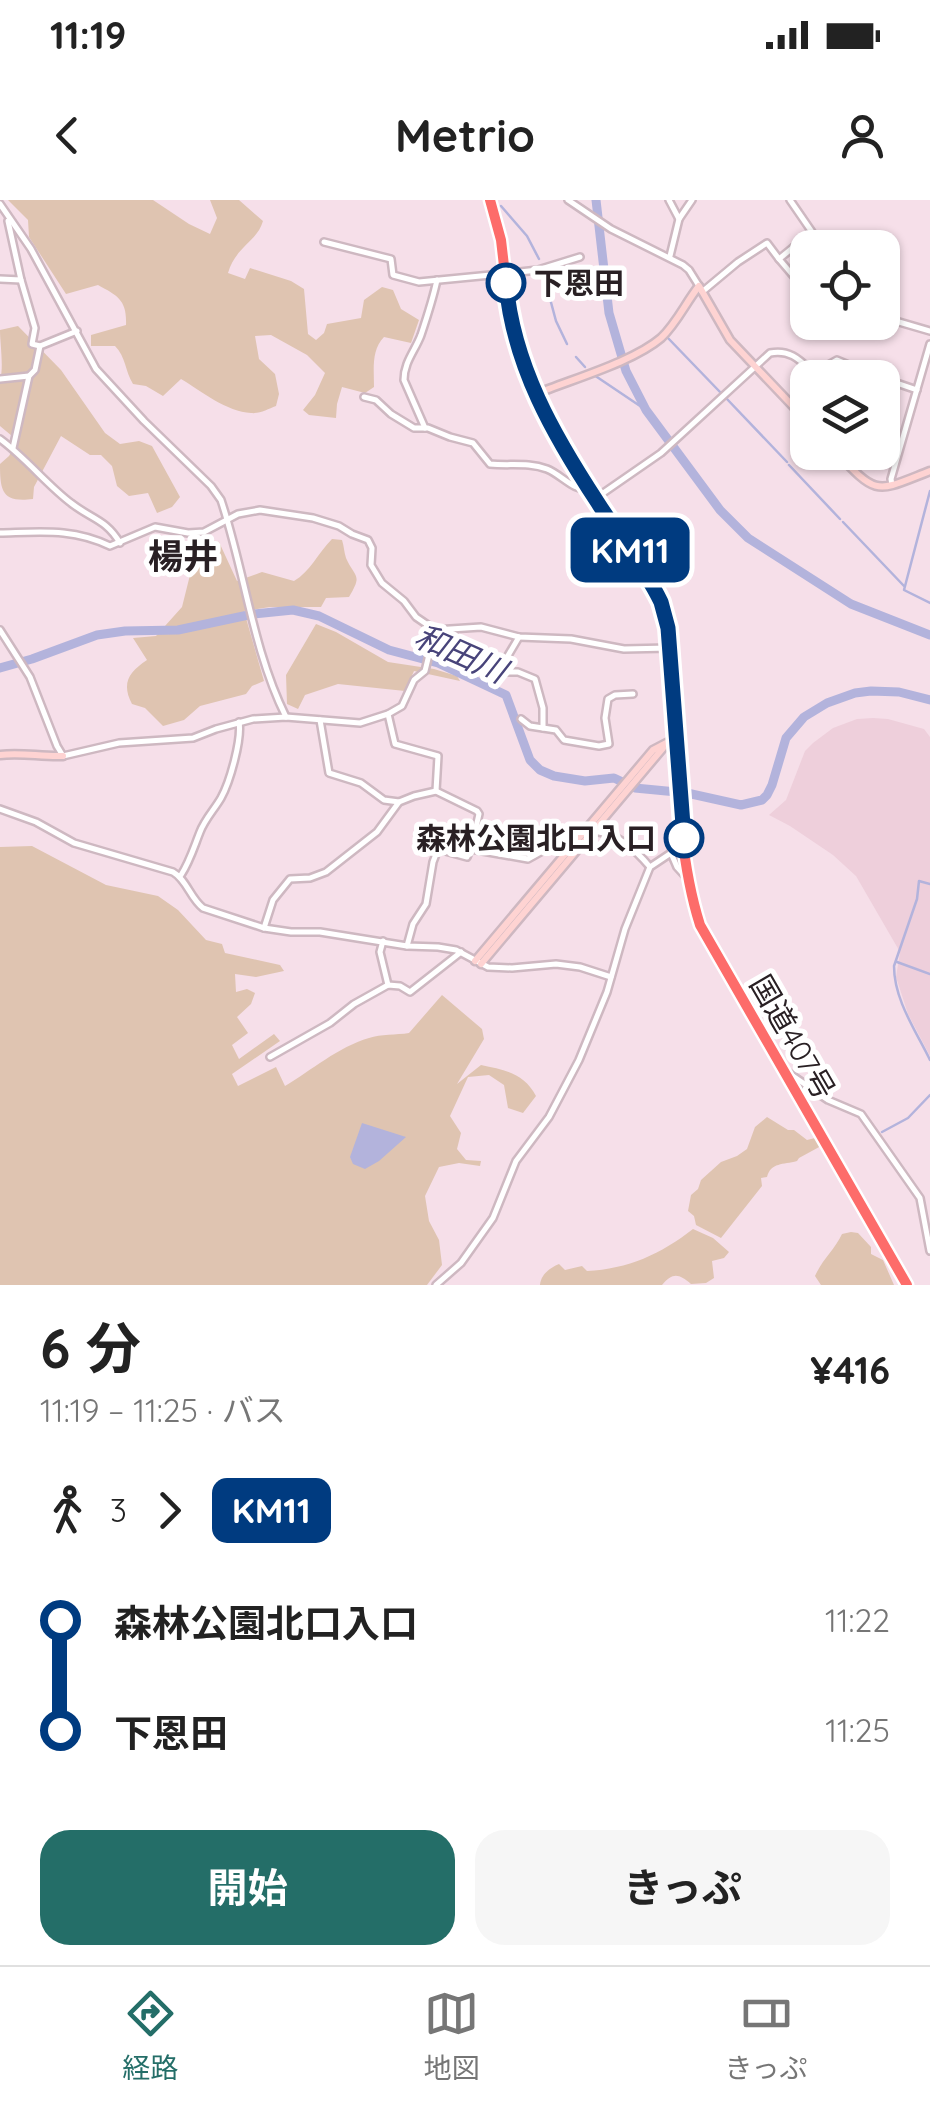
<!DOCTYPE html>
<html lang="ja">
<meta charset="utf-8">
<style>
body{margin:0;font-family:Quicksand,"Noto Sans JP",sans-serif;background:#f6f6f6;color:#222;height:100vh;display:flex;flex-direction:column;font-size:38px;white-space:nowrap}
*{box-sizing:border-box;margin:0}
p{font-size:32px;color:#767676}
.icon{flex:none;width:55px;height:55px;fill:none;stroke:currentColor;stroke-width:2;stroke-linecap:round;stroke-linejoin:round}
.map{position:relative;height:1085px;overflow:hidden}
.side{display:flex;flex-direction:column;background:#fff;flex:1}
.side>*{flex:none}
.badge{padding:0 20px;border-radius:15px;font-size:35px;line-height:65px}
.fabs{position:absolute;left:790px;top:30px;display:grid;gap:20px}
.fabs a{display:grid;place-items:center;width:110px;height:110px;border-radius:20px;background:#fff;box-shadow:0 2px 8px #0004;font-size:50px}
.map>.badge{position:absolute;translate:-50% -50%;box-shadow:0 0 0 5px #fff}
.legs{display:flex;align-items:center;gap:15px;height:110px;padding:0 40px;font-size:32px}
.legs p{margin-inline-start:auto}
.headline{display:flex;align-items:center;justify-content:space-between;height:170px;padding:0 40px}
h1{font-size:55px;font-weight:700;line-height:75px}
.button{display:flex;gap:20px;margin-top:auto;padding:20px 40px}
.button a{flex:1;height:115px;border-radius:30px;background:#246e68;color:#fff;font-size:40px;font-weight:700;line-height:115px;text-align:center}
.button a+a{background:#f6f6f6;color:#222}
ul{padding:0 40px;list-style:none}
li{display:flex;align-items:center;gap:35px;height:110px;font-size:38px}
li i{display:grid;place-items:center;width:15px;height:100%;margin:0 12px;background:currentColor}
li i::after{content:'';width:25px;height:25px;margin:-12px;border:8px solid;border-radius:50%;background:#fff}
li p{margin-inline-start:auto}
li:first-child i{background:linear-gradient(#0000 50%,currentColor 0)}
li:last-child i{background:linear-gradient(currentColor 50%,#0000 0)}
.status{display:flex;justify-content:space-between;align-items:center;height:70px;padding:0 50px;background:#fff;direction:ltr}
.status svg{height:28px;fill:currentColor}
header{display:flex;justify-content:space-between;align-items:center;height:130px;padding:0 40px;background:#fff;font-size:45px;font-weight:700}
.menu{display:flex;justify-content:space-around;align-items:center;height:140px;border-top:2px solid #e0e0e0;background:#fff;font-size:28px;color:#767676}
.menu a{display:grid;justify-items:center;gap:5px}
.menu .selected{color:#246e68}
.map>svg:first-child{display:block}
.built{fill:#eecfdb}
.green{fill:#dfc4b1}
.water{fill:#b3b3dc}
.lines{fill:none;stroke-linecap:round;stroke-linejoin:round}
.stream{stroke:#b3b3dc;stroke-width:2.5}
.river{stroke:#b3b3dc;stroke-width:9}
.street-casing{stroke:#ceb8c1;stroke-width:10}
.secondary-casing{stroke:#ceb8c1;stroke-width:11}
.highway-casing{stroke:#fff;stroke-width:15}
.street{stroke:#fff;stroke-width:5}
.secondary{stroke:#fed3d2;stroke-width:6}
.highway{stroke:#fd6c6a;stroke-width:10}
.line-1-casing{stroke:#fff;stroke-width:22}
.line-1{stroke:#003b80;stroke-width:15}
.stop-1-dot{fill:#fff;stroke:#003b80;stroke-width:5}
.labels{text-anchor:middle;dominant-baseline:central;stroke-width:10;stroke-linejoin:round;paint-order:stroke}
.stop-label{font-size:30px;font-weight:bold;fill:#292024;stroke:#fff;text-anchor:start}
.street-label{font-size:30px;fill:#292024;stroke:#fff}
.water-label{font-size:32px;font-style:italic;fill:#48447a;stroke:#fff}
.quarter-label{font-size:35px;font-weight:bold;fill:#292024;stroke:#fff}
</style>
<div class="status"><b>11:19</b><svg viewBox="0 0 49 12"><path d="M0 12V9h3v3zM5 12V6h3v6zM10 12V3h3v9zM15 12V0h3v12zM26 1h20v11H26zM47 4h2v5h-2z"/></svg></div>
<header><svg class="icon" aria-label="back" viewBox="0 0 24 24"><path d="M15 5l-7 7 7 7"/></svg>Metrio<svg class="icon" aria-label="person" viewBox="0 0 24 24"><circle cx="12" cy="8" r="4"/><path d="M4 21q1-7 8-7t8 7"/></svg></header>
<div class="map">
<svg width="930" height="1085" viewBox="0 0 930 1085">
<rect width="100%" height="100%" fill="#f6dfe9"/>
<!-- built -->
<polygon class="built" points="873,518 888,519 924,529 930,537 930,856 908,814 896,777 900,752 856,676 833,655 790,626 769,615 786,600 805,551 813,543 833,528 857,519"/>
<!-- green -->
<g class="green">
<path d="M8,0H153L189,24L210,34L217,18L210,0H239L263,21C257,42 236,46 228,73L245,79L250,68L291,81L304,89L308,134L316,140L324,133L327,124L361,118L364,100L382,87L393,90L401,109L419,120L411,143L384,137C371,150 374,170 374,187L365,193L342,187L337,204L336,218L309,215L303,210L315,195L325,173L307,155L271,135L255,136L259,159L275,174L279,194L276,206C268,209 260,214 251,213C227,212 201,191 181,179L163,196L146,186L133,184C125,171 126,157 115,146H91V135L126,125C127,100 118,96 98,85L66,94L29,37L28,20Z"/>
<path d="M18,126L61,170L105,233L120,244L139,241L152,246L180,297L172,307L157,313L148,293L129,296L117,286L112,266L101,255H90L61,236L34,287L33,299C2,303 0,291 0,264L9,256L18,241L0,226V180C4,168 0,143 0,130Z"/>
<path d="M332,339L342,340C344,346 344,352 346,358C355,378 363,374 349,397L326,398L321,407H270L244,411L264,481L252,486L246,494L200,506L184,520L163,526L145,508L132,504C121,483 129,472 147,460L133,438L156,436L182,407L197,347L211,340L219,342L237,381L262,372L294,381C310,372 318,353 332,339Z"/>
<polygon points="316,424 336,432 388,462 434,469 457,476 460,481 414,471 405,491 338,484 305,495 298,509 287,504 286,475"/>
<path d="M32,646L106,685L158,696L178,710L206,740L222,744L225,753L280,765L284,771L256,777L235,774L236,792L247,789L255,793L251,804L237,817L248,833L232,845L239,859L274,834L280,841L232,874L238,886L276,867L285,886C312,870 338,847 369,838C381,834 396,835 409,833L442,795L482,829L484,839L457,884L481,865C505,870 524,873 536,896L523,913L508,908L504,885L489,875L468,877L450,916L461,933L457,949L466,960L481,961L480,966L459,963L439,967L425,996L429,1021L439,1040L442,1065L427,1085H0V647Z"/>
<path d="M767,917L788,930H794L807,940L815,938L821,946L799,958L797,961C783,965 771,962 767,977L761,978L762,986L721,1038L696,1025L694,1016L688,1011L691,995L698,989L701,980L721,962L737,956L747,949L755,927Z"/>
<path d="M693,1029L713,1038L729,1052L724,1058L712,1061L714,1078L706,1083L691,1084C679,1074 673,1072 662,1085H540C541,1074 550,1068 559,1064L565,1070L582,1066L587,1071C628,1069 661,1054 693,1029Z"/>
<path d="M851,1032L858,1033L871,1047V1054L883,1060L894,1085H821L815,1076C822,1060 835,1049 842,1034Z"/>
</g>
<!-- water -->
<polygon class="water" points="362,923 406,937 379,961 365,969 353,964 350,957"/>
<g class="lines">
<!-- stream -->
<g class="stream">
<polyline points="501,6 527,36 539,59"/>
<polyline points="545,80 556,121 567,144"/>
<polyline points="667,137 720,192"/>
<polyline points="576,157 585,167"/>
<polyline points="594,175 646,210"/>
<polyline points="726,198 787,262"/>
<polyline points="789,265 840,319"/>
<polyline points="930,291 904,390 930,403"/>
<polyline points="843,322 904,386"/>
<path d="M930,684L919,681L917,699L894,766C894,800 916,831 930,860"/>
<polyline points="897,762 930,774"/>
<polyline points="882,932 908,918 930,895"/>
</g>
<!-- river -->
<g class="river">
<polyline points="596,0 609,113 626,171 646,210 720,310 748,338 851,404 930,435"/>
<polyline points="0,468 32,459 97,435 125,431 178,430 253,414 293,410 319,416 389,450 438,463 506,495 530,560 540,570 554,576 585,581 614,578 635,588 687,593 741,605 762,600 767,595 772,585 786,538 804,517 827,503 855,493 871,491 899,492 930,500"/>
</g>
<defs>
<g id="street">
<polyline points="568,0 611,29 683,65 689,70 699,86"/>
<polyline points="669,0 679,19"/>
<polyline points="790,0 812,32 779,59 808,93"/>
<path d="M0,4L31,49L96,169L144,221L211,286L221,300C245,372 252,448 286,517"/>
<polyline points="324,42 391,59 393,75 419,82 501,74 538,70 580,57"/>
<polyline points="670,56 679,19 692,0"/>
<polyline points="0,79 21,80 8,21"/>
<polyline points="21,80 35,128 32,144 40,146"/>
<polyline points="702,92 738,62 767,43 779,59"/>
<polyline points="882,117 930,131"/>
<polyline points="882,178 917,190"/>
<polyline points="0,179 29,176"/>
<path d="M364,197L376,200L391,214L414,228H428L450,237L473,243L490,264C509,266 528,262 547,269C562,275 573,291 589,289"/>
<path d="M425,228L404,180C404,162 415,151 421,135C427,117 433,99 437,80"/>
<path d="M0,239C26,258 47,285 71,303C91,319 106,319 120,343"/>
<polyline points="13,248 29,176 35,170 40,146 77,131"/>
<polyline points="892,285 891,279 930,144"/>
<path d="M596,298L661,253L770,153C790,149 800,160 814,173L837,160L880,178"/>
<path d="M0,333C41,332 73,328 110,346L155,327L188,333L204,332L238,314L260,310L313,318L339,326L352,334L368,340L372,348L371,365L382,383L404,401L416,417L435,430L481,427L519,437L571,439L624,449L669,448"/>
<polyline points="0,430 30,477 57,546 63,556 119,543 193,538 216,529 253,519 286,517 360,523 388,514 402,506 414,480 425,471 435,430"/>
<polyline points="519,437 500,469 502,472 518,472 535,479 543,508 543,528"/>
<polyline points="388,514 395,544 438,556 436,591"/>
<polyline points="521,519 530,526 556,530 564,540 599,546 609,544 605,518 608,499 615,495 633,494"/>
<polyline points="320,520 329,573 361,583 384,600 399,602"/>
<path d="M0,609L36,622L74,643L173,672C187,680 190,698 203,708L264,728L291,732H320L407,746L438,747L456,750L488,767L512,768L556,764L580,767L611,777"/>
<polyline points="677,625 671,653 677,667 687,678"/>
<path d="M594,631C619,635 634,648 650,667"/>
<path d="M181,675C190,661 194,647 200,632C205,619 214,610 221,598C230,582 242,539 239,522"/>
<polyline points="264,728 273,700 290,679 310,678 326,672 377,632 399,602 414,596 436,591 477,611 479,614 471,649 528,659 571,635 579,636"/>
<polyline points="383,741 380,752 388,785"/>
<polyline points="407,746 413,724 426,704 433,662 438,649 467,657 470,650"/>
<polyline points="270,857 330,823 354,804 388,785 400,786 410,792 461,752"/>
<polyline points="787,872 828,900 861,914 920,998 930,1051"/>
<polyline points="436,1085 461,1063 493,1018 516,961 549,917 579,860 607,792 625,729 650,667 671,653"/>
</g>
<g id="secondary">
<path d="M536,194C572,179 633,162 661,138C677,123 686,102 699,86L730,140L808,222"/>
<path d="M836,252C878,297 876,292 930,271"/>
<path d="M0,555C21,552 41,557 63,556"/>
<polyline points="475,761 653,550 674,539"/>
<polyline points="481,764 663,548"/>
</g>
<path id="highway" d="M490,0L501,40L511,126L529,177L558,239L655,389L666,418C680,517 670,630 700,725L907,1085"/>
</defs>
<!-- street casing -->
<use href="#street" class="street-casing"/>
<!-- secondary casing -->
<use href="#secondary" class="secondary-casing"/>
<!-- highway casing -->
<use href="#highway" class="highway-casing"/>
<!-- street -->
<use href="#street" class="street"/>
<!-- secondary -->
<use href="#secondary" class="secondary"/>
<!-- highway -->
<use href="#highway" class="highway"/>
</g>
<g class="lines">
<defs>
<path id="line-1" d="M506,83C513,165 554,236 598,303C619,336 644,367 661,402L668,428L684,638"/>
</defs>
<!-- line-1 casing -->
<use href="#line-1" class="line-1-casing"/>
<!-- line-1 -->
<use href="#line-1" class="line-1"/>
</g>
<!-- markers -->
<g class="stop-1-dot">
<circle cx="506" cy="83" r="18"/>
<circle cx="684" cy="638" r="18"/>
</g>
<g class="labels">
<!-- stop labels -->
<g class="stop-label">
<text x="534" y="83">下恩田</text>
<text x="656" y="638" text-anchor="end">森林公園北口入口</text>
</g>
<!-- street labels -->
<g class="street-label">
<text transform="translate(793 837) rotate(60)">国道407号</text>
</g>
<!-- water labels -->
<g class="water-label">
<text transform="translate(461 453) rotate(24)">和田川</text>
</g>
<!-- quarter labels -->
<g class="quarter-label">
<text x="183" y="356">楊井</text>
</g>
</g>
</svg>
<div class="fabs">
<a><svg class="icon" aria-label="locate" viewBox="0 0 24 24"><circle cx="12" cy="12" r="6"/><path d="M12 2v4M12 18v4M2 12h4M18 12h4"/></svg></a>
<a><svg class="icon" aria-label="layers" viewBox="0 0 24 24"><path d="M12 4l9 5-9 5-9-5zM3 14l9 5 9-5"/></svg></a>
</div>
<b class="badge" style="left:630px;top:350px;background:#003b80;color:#fff">KM11</b>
</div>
<section class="side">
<div class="headline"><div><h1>6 分</h1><p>11:19 – 11:25 · バス</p></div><b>¥416</b></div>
<div class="legs"><svg class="icon" aria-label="walk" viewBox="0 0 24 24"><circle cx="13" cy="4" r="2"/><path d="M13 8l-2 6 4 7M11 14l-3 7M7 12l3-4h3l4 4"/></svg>3<svg class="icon" aria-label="forward" viewBox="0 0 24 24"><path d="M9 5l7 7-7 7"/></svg><b class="badge" style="background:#003b80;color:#fff">KM11</b></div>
<ul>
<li><i style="color:#003b80"></i><b>森林公園北口入口</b><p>11:22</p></li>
<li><i style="color:#003b80"></i><b>下恩田</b><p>11:25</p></li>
</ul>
<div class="button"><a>開始</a><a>きっぷ</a></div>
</section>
<nav class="menu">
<a class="selected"><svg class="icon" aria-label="directions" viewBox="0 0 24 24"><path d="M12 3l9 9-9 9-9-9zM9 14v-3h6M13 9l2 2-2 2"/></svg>経路</a>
<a><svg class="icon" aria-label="map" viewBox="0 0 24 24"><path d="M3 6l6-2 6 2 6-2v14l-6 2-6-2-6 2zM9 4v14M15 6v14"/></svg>地図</a>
<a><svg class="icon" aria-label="tickets" viewBox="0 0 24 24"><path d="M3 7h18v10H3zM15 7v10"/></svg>きっぷ</a>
</nav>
